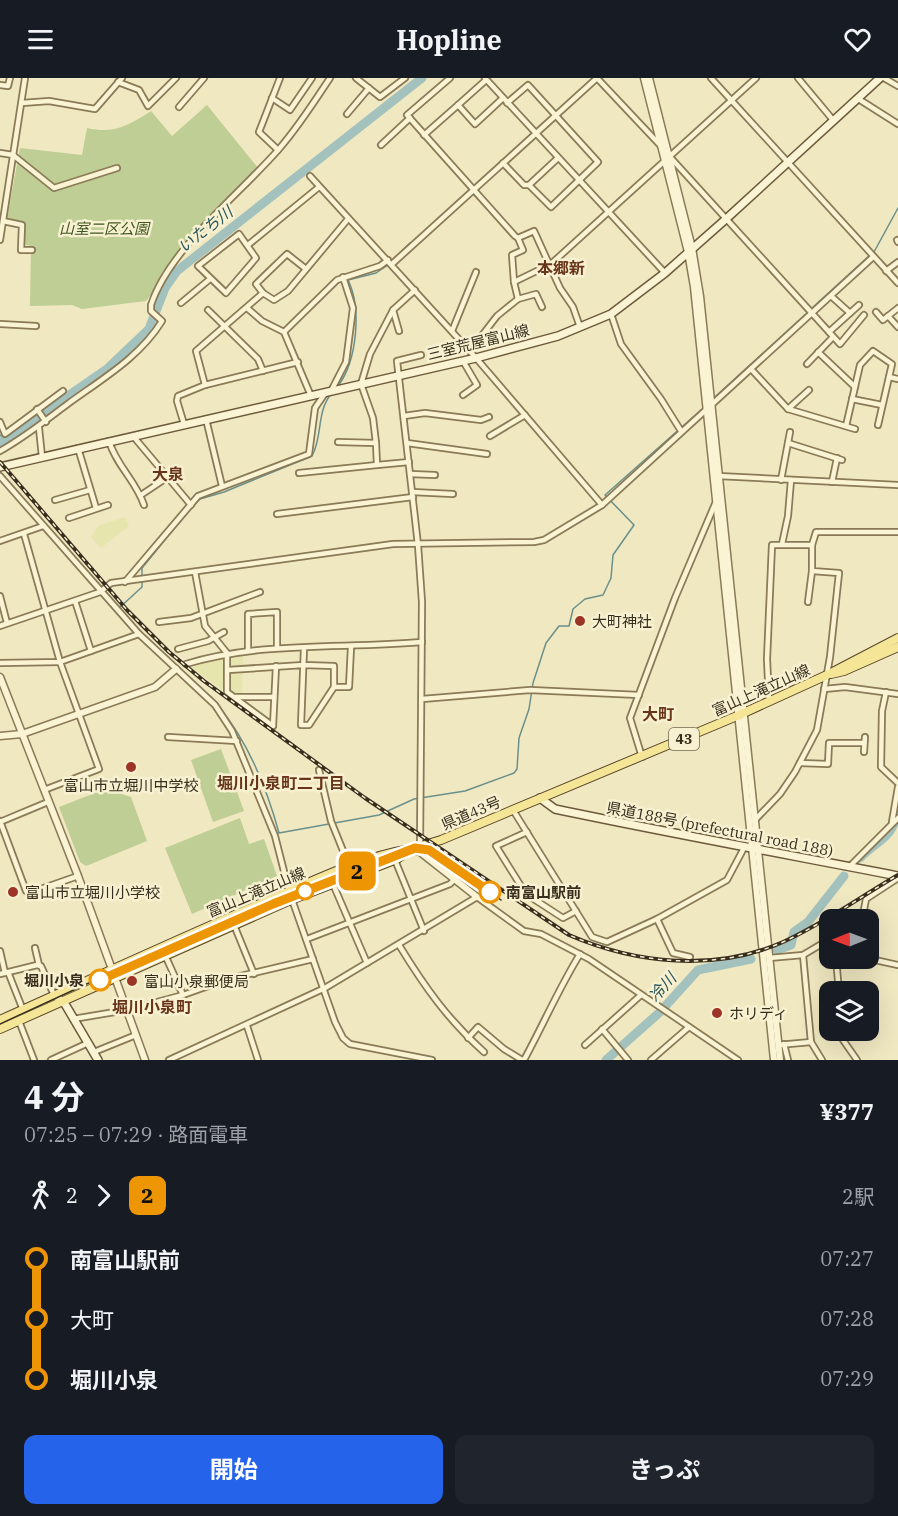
<!DOCTYPE html>
<html lang="ja">
<meta charset="utf-8">
<style>
body{margin:0;font-family:"IBM Plex Serif","Noto Sans JP",serif;background:#20242c;color:#f1f3f6;height:100vh;display:flex;flex-direction:column;font-size:22px;white-space:nowrap}
*{box-sizing:border-box;margin:0}
p{font-size:20px;color:#9ea1a6}
.icon{flex:none;width:33px;height:33px;fill:none;stroke:currentColor;stroke-width:2;stroke-linecap:round;stroke-linejoin:round}
.map{position:relative;height:982px;overflow:hidden}
.side{display:flex;flex-direction:column;background:#171b24;flex:1}
.side>*{flex:none}
.badge{padding:0 12px;border-radius:9px;font-size:21px;line-height:39px}
.needle{width:39px;rotate:269deg}
.buttons{position:absolute;left:819px;top:831px;display:grid;gap:12px}
.buttons a{display:grid;place-items:center;width:60px;height:60px;border-radius:12px;background:#171b24;box-shadow:0 6px 24px #0002;font-size:30px}
.map>.badge{position:absolute;translate:-50% -50%;box-shadow:0 0 0 3px #fff}
.legs{display:flex;align-items:center;gap:9px;height:66px;padding:0 24px;font-size:20px}
.legs p{margin-inline-start:auto}
.overview{display:flex;align-items:center;justify-content:space-between;height:102px;padding:0 24px}
h1{font-size:33px;font-weight:700;line-height:45px}
.button{display:flex;gap:12px;margin-top:auto;padding:12px 24px}
.button a{flex:1;height:69px;border-radius:12px;background:#2563eb;color:#fff;font-size:24px;font-weight:700;line-height:69px;text-align:center}
.button a+a{background:#20242c;color:#f1f3f6}
ul{padding:0 24px;list-style:none}
li{display:flex;align-items:center;gap:21px;height:60px;font-size:22px}
li i{display:grid;place-items:center;width:9px;height:100%;margin:0 8px;background:currentColor}
li i::after{content:'';width:15px;height:15px;margin:-8px;border:4px solid;border-radius:50%;background:#171b24}
li p{margin-inline-start:auto}
li:first-child i{background:linear-gradient(#0000 50%,currentColor 0)}
li:last-child i{background:linear-gradient(currentColor 50%,#0000 0)}
header{display:flex;justify-content:space-between;align-items:center;height:78px;padding:0 24px;background:#171b24;font-size:27px;font-weight:700}
.map>svg:first-child{display:block}
.farmland{fill:#e6e5ae}
.green{fill:#bfce94}
.lines{fill:none;stroke-linecap:round;stroke-linejoin:round}
.stream{stroke:#6a908c;stroke-width:1.5}
.river{stroke:#a4c2bd;stroke-width:9}
.minor-casing{stroke:#8a7a57;stroke-width:8}
.tertiary-casing{stroke:#8a7a57;stroke-width:9}
.secondary-casing{stroke:#6c5a3b;stroke-width:10}
.primary-casing{stroke:#58462c;stroke-width:10}
.minor{stroke:#faf4d4;stroke-width:4.5}
.tertiary{stroke:#faf4d4;stroke-width:6}
.secondary{stroke:#faf4d4;stroke-width:7}
.primary{stroke:#f5e596;stroke-width:8}
.tram{stroke:#392e1d;stroke-width:1.5}
.rail-casing{stroke:#392e1d;stroke-width:4}
.rail{stroke:#f7f1d1;stroke-width:1.5;stroke-dasharray:4.5;stroke-linecap:butt}
.line-1-casing{stroke:#fff;stroke-width:14}
.line-1{stroke:#ee9503;stroke-width:9}
.poi-dot{fill:#9c3525;stroke:#f7f1d1;stroke-width:2}
.stop-1-dot{fill:#fff;stroke:#ee9503;stroke-width:3}
.labels{text-anchor:middle;dominant-baseline:central;stroke-width:5;stroke-linejoin:round;paint-order:stroke}
.shield{fill:#f7f1d1;stroke:#726853;stroke-width:1.5}
.shield-label{font-size:14px;font-weight:bold;fill:#392e1d}
.park-label{font-size:15px;font-style:italic;fill:#425722;stroke:#f7f1d1}
.street-label{font-size:15px;fill:#392e1d;stroke:#f7f1d1}
.poi-label{font-size:15px;fill:#392e1d;stroke:#f7f1d1;text-anchor:start}
.stop-label{font-size:15px;font-weight:bold;fill:#392e1d;stroke:#f7f1d1;text-anchor:start}
.water-label{font-size:16px;font-style:italic;fill:#2b565a;stroke:#f7f1d1}
.neighbourhood-label{font-size:16px;font-weight:bold;fill:#68351a;stroke:#f7f1d1}
</style>
<header><svg class="icon" aria-label="menu" viewBox="0 0 24 24"><path d="M4 6h16M4 12h16M4 18h16"/></svg>Hopline<svg class="icon" aria-label="heart" viewBox="0 0 24 24"><path d="M12 20l-8-8c-3-5 5-10 8-4 3-6 11-1 8 4z"/></svg></header>
<div class="map">
<svg width="898" height="982" viewBox="0 0 898 982">
<rect width="100%" height="100%" fill="#f0e8c1"/>
<!-- farmland -->
<g class="farmland">
<polygon points="125,439 129,448 101,470 91,459 98,448"/>
<polygon points="243,577 242,626 189,588 226,579"/>
</g>
<!-- green -->
<g class="green">
<path d="M207,27L258,90C229,121 199,151 172,184C162,196 157,211 146,223L82,231L72,227L30,228L31,168L23,166L25,144L7,140L20,70L82,77L87,50C114,56 128,48 151,33L172,58Z"/>
<polygon points="221,671 244,733 213,744 191,682"/>
<polygon points="105,711 131,719 147,763 86,788 80,784 59,729"/>
<polygon points="240,740 249,766 264,761 277,798 192,836 165,770"/>
</g>
<g class="lines">
<!-- stream -->
<g class="stream">
<polyline points="874,174 898,130"/>
<polyline points="391,184 410,165"/>
<polyline points="812,230 870,177"/>
<path d="M338,308C357,283 362,230 348,202L376,195L388,187"/>
<polyline points="716,318 808,234"/>
<polyline points="0,357 5,362"/>
<polyline points="0,394 25,423"/>
<path d="M189,432L200,421L224,414L312,378C323,358 316,335 331,316"/>
<polyline points="118,531 142,509 142,490 186,436"/>
<path d="M219,629C248,664 267,711 279,755L379,737L414,721L465,713L514,695L517,691L519,660L529,631L533,605L546,565L559,548H569L573,531L585,521L603,517L611,500L613,477L634,447L605,417L701,332"/>
</g>
<!-- river -->
<g class="river">
<polyline points="0,365 107,291 149,251 165,210 177,193 422,0"/>
<path d="M860,780C879,760 893,762 898,730"/>
<polyline points="777,872 791,867 794,854 808,844 844,798"/>
<polyline points="606,982 660,934 698,892 751,881"/>
</g>
<defs>
<g id="minor">
<polyline points="356,0 380,19 405,0"/>
<polyline points="450,0 407,37 515,158 518,160 534,153 560,210 573,229 580,249"/>
<polyline points="485,0 665,195"/>
<polyline points="597,0 660,67"/>
<polyline points="711,0 898,205"/>
<polyline points="798,0 833,42"/>
<polyline points="884,0 898,8"/>
<polyline points="486,2 458,27 475,46 503,20"/>
<polyline points="118,4 139,12 148,28 176,0"/>
<polyline points="0,7 8,8 10,0"/>
<polyline points="272,20 290,32 312,0"/>
<polyline points="857,20 898,46"/>
<polyline points="22,25 49,23 95,31 122,0"/>
<polyline points="507,25 528,7 598,84 551,129 529,107"/>
<polyline points="179,29 204,0"/>
<polyline points="347,36 369,10"/>
<polyline points="424,57 458,27"/>
<polyline points="381,67 410,40"/>
<polyline points="278,72 259,54 280,0"/>
<polyline points="0,75 13,77 54,110 117,90"/>
<polyline points="670,79 840,266 864,237"/>
<polyline points="503,85 524,107 529,107 558,80"/>
<polyline points="310,98 476,280 602,427"/>
<polyline points="3,143 22,147 21,172 32,172"/>
<polygon points="239,156 256,180 226,215 198,188"/>
<polyline points="0,162 25,0"/>
<polyline points="897,162 898,164"/>
<polyline points="248,167 319,109"/>
<polyline points="392,186 597,0"/>
<polyline points="886,193 898,184"/>
<polyline points="514,204 512,177 523,172 518,160"/>
<polyline points="263,215 256,206 287,176 306,191"/>
<polyline points="831,218 850,235"/>
<polyline points="518,221 536,216 542,229"/>
<polyline points="181,225 210,201"/>
<polyline points="247,230 262,243 284,254 311,318"/>
<polyline points="208,232 258,281 263,293"/>
<polyline points="876,234 883,242 898,230"/>
<polyline points="611,236 621,266 661,321 681,353"/>
<polyline points="888,238 898,249"/>
<polyline points="0,246 36,248"/>
<polyline points="399,253 393,232 415,212"/>
<polyline points="452,253 476,194"/>
<polyline points="284,254 337,202 380,188 388,182"/>
<polyline points="829,254 859,227"/>
<polyline points="470,273 497,238 518,221 514,204 551,186 756,0"/>
<polyline points="818,274 855,309"/>
<polyline points="807,286 833,259"/>
<polyline points="751,291 788,331 855,351"/>
<polyline points="889,299 898,301"/>
<polyline points="205,307 196,273 263,215 274,222 288,213 348,141"/>
<polyline points="331,313 346,284 353,230 343,199"/>
<polyline points="463,317 477,307 463,283"/>
<polyline points="852,321 882,327"/>
<polyline points="37,331 46,344"/>
<polyline points="788,331 809,312"/>
<polyline points="404,338 425,335 481,342 489,339"/>
<polyline points="206,341 222,408"/>
<polyline points="0,344 5,356 63,313"/>
<polyline points="184,346 177,323 178,318 205,307 298,284"/>
<polyline points="846,348 860,287 873,273 892,286 878,347"/>
<polyline points="39,350 42,379"/>
<polyline points="133,358 191,427"/>
<polyline points="490,358 525,337"/>
<path d="M109,363C116,387 136,403 144,427"/>
<polyline points="338,364 376,365 373,340 361,306 370,276 393,232"/>
<polyline points="376,365 377,387 409,384"/>
<polyline points="407,365 487,376"/>
<polyline points="788,365 842,382"/>
<polyline points="78,370 96,430"/>
<path d="M0,373C25,359 46,342 69,325C102,301 140,279 162,243L151,233V227C169,171 240,116 279,71C299,48 314,24 330,0"/>
<polyline points="299,395 377,387"/>
<polyline points="410,396 435,397"/>
<polyline points="0,398 139,556 215,627 232,653 275,758 289,813 335,944 343,960 350,966 432,982"/>
<polyline points="718,398 898,407"/>
<polyline points="781,402 790,354"/>
<polyline points="832,404 837,380"/>
<polyline points="412,414 453,416"/>
<polyline points="141,417 168,399"/>
<polyline points="55,422 90,412"/>
<polyline points="277,436 413,419"/>
<polyline points="69,440 108,427"/>
<polyline points="24,456 60,584 99,691 44,712"/>
<polyline points="0,463 43,448"/>
<polyline points="782,466 788,438 791,402"/>
<polyline points="812,467 816,454 898,454"/>
<polyline points="195,494 205,548 227,575 227,614 273,648"/>
<polyline points="125,504 198,418 309,376 315,330 326,314"/>
<polyline points="0,518 7,545"/>
<polyline points="75,523 91,573"/>
<polyline points="808,524 812,493"/>
<polyline points="159,544 191,540 260,514"/>
<polyline points="0,548 100,514 111,505 393,466 534,464 544,462 602,427 873,179"/>
<polyline points="178,571 208,563 224,554"/>
<polyline points="248,572 248,536 277,534 277,570"/>
<polyline points="0,585 60,584 139,556"/>
<path d="M186,586C262,563 343,571 422,564"/>
<polyline points="228,592 303,587 334,588 334,609 309,647 301,647 304,570"/>
<polyline points="334,609 349,609 351,569"/>
<polyline points="824,611 845,609 898,616"/>
<polyline points="886,614 882,633 881,689 898,705"/>
<polyline points="235,619 274,619"/>
<polyline points="422,621 530,612 639,617"/>
<polyline points="273,648 276,588"/>
<polyline points="168,659 237,663"/>
<polyline points="864,674 865,659"/>
<polyline points="642,679 630,640 675,520 715,426"/>
<polyline points="800,685 828,686 829,665 864,665"/>
<polyline points="319,692 331,743 350,790"/>
<polyline points="513,732 592,859 607,864 657,841 727,802 745,768"/>
<polyline points="0,743 26,813 32,814 78,798"/>
<polyline points="754,743 780,716 795,694 817,652 830,579 839,495 812,493 812,467 772,467 767,581 769,623"/>
<polyline points="0,744 48,724"/>
<polyline points="892,744 898,709"/>
<polyline points="527,754 496,768 526,816 563,840 576,833"/>
<polyline points="420,768 422,524 418,467 397,283 421,277"/>
<polyline points="395,782 424,853"/>
<polyline points="849,789 898,740"/>
<polyline points="333,806 367,885"/>
<polyline points="657,841 673,875 690,879"/>
<polyline points="862,842 866,821 898,800"/>
<polyline points="234,847 254,896"/>
<polyline points="307,861 450,806 455,801"/>
<path d="M399,867C424,908 448,942 484,974"/>
<polyline points="35,870 39,887"/>
<polyline points="0,873 5,895"/>
<polyline points="165,877 183,917"/>
<polyline points="803,877 811,964 822,982"/>
<polyline points="769,880 803,877 830,861"/>
<polyline points="836,880 839,914"/>
<polyline points="866,880 898,887"/>
<polyline points="837,889 852,880"/>
<polyline points="8,894 23,932"/>
<polyline points="0,896 37,887 41,888 54,917"/>
<polyline points="73,941 127,932 183,917 228,901 313,881"/>
<polyline points="19,943 34,982"/>
<polyline points="247,948 258,982"/>
<polyline points="602,951 628,982"/>
<polyline points="842,952 843,962 857,982"/>
<polyline points="468,960 478,949 504,971 522,982"/>
<polyline points="784,966 788,982"/>
<polyline points="585,967 641,917"/>
<polyline points="778,967 811,964"/>
<polyline points="94,974 136,957"/>
<polyline points="51,982 88,965"/>
<polyline points="169,982 325,910 477,819 524,853 541,856 589,881 738,982"/>
<path d="M524,982C543,947 559,910 580,876"/>
<polyline points="651,982 689,949"/>
</g>
<g id="tertiary">
<polyline points="644,0 688,174 694,209 774,982"/>
<polyline points="649,0 692,170 700,218 780,982"/>
<polyline points="0,599 78,798 145,982"/>
<polyline points="0,658 22,656 155,609 176,591"/>
<polyline points="411,771 420,774 477,819"/>
</g>
<g id="secondary">
<polyline points="0,389 476,280 558,258 611,236 665,195 726,141 880,0"/>
<path d="M540,720L555,731C669,755 784,776 898,798"/>
<polyline points="59,921 65,926 98,982"/>
</g>
<g id="primary">
<polyline points="831,596 844,593 898,569"/>
<polyline points="411,771 441,762 737,638 827,597 898,560"/>
<path d="M0,942C87,903 174,863 262,825C309,805 360,779 411,771L397,781L293,821L0,951"/>
</g>
</defs>
<!-- minor casing -->
<use href="#minor" class="minor-casing"/>
<!-- tertiary casing -->
<use href="#tertiary" class="tertiary-casing"/>
<!-- secondary casing -->
<use href="#secondary" class="secondary-casing"/>
<!-- primary casing -->
<use href="#primary" class="primary-casing"/>
<!-- minor -->
<use href="#minor" class="minor"/>
<!-- tertiary -->
<use href="#tertiary" class="tertiary"/>
<!-- secondary -->
<use href="#secondary" class="secondary"/>
<!-- primary -->
<use href="#primary" class="primary"/>
<!-- tram -->
<polyline class="tram" points="0,946 143,880 415,768 433,770 501,822"/>
<defs>
<path id="rail" d="M0,384L127,532L169,574L204,603L365,720L569,857C636,886 715,894 783,864C823,846 860,819 898,797"/>
</defs>
<!-- rail casing -->
<use href="#rail" class="rail-casing"/>
<!-- rail -->
<use href="#rail" class="rail"/>
</g>
<g class="lines">
<defs>
<polyline id="line-1" points="100,902 273,826 415,770 429,772 490,814"/>
</defs>
<!-- line-1 casing -->
<use href="#line-1" class="line-1-casing"/>
<!-- line-1 -->
<use href="#line-1" class="line-1"/>
</g>
<!-- markers -->
<g class="poi-dot">
<circle cx="580" cy="543" r="6"/>
<circle cx="131" cy="689" r="6"/>
<circle cx="13" cy="814" r="6"/>
<circle cx="132" cy="903" r="6"/>
<circle cx="717" cy="935" r="6"/>
</g>
<g class="stop-1-dot">
<circle cx="305" cy="813" r="8"/>
<circle cx="490" cy="814" r="10"/>
<circle cx="100" cy="902" r="10"/>
</g>
<g class="labels">
<!-- shield labels -->
<rect class="shield" x="669" y="650" width="30" height="22" rx="4.5"/>
<g class="shield-label">
<text x="684" y="661">43</text>
</g>
<!-- park labels -->
<g class="park-label">
<text x="104" y="150">山室二区公園</text>
</g>
<!-- street labels -->
<g class="street-label">
<text transform="translate(478 264) rotate(-14)">三室荒屋富山線</text>
<text transform="translate(761 612) rotate(-24)">富山上滝立山線</text>
<text transform="translate(471 735) rotate(-23)">県道43号</text>
<text transform="translate(720 751) rotate(11)">県道188号 (prefectural road 188)</text>
<text transform="translate(256 814) rotate(-23)">富山上滝立山線</text>
</g>
<!-- poi labels -->
<g class="poi-label">
<text x="592" y="543">大町神社</text>
<text x="131" y="707" text-anchor="middle">富山市立堀川中学校</text>
<text x="25" y="814">富山市立堀川小学校</text>
<text x="144" y="903">富山小泉郵便局</text>
<text x="729" y="935">ホリディ</text>
</g>
<!-- stop labels -->
<g class="stop-label">
<text x="506" y="814">南富山駅前</text>
<text x="84" y="902" text-anchor="end">堀川小泉</text>
</g>
<!-- water labels -->
<g class="water-label">
<text transform="translate(205 151) rotate(-38)">いたち川</text>
<text transform="translate(662 909) rotate(-48)">冷川</text>
</g>
<!-- neighbourhood labels -->
<g class="neighbourhood-label">
<text x="561" y="190">本郷新</text>
<text x="168" y="396">大泉</text>
<text x="658" y="636">大町</text>
<text x="281" y="705">堀川小泉町二丁目</text>
<text x="152" y="929">堀川小泉町</text>
</g>
</g>
</svg>
<div class="buttons">
<a><svg class="needle" viewBox="-14 -14 28 28"><path d="M0-13l5 13h-10z" fill="#e53935"/><path d="M0 13l5-13h-10z" fill="#9ea1a6"/></svg></a>
<a><svg class="icon" aria-label="layers" viewBox="0 0 24 24"><path d="M12 4l9 5-9 5-9-5zM3 14l9 5 9-5"/></svg></a>
</div>
<b class="badge" style="left:357px;top:793px;background:#ee9503;color:#111">2</b>
</div>
<section class="side">
<div class="overview"><div><h1>4 分</h1><p>07:25 – 07:29 · 路面電車</p></div><b>¥377</b></div>
<div class="legs"><svg class="icon" aria-label="walk" viewBox="0 0 24 24"><circle cx="13" cy="4" r="2"/><path d="M13 8l-2 6 4 7M11 14l-3 7M7 12l3-4h3l4 4"/></svg>2<svg class="icon" aria-label="forward" viewBox="0 0 24 24"><path d="M9 5l7 7-7 7"/></svg><b class="badge" style="background:#ee9503;color:#111">2</b><p>2駅</p></div>
<ul>
<li><i style="color:#ee9503"></i><b>南富山駅前</b><p>07:27</p></li>
<li><i style="color:#ee9503"></i><span>大町</span><p>07:28</p></li>
<li><i style="color:#ee9503"></i><b>堀川小泉</b><p>07:29</p></li>
</ul>
<div class="button"><a>開始</a><a>きっぷ</a></div>
</section>
